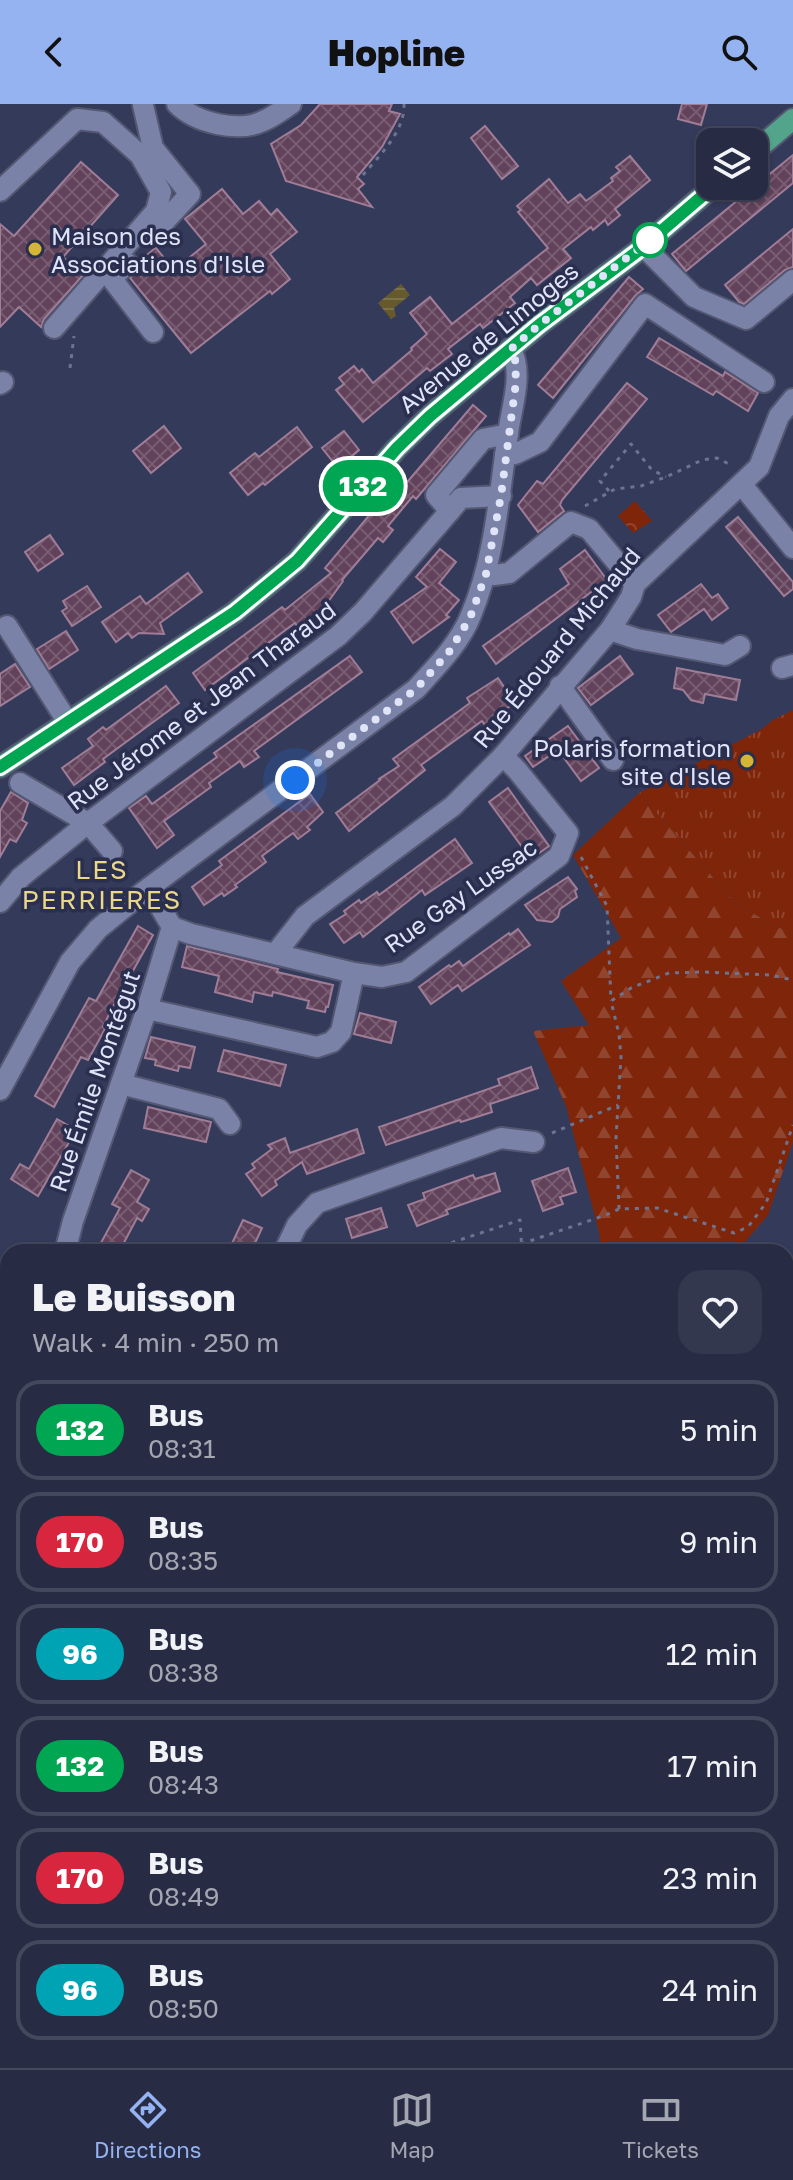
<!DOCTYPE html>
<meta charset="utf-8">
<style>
body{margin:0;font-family:"Golos Text",sans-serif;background:#33384f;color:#f1f3f6;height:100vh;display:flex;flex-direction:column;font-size:30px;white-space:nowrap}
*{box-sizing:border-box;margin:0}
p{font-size:26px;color:#a4a7b2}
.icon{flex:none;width:44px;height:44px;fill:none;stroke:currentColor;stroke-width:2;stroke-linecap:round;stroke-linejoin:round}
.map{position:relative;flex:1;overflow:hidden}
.panel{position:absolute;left:0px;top:1140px;width:794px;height:824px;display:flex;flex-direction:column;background:#272c44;border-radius:24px 24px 0 0;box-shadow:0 2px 6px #0004,0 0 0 2px #43485d}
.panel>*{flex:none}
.badge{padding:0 16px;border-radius:26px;font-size:28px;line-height:52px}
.buttons{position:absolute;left:696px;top:24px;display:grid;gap:16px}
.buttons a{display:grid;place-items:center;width:72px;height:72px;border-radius:16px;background:#272c44;box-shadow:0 2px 6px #0004,0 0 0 2px #43485d;font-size:40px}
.you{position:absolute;width:40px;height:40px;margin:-20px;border:6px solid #fff;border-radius:50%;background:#1a73e8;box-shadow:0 0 0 12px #1a73e833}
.map>.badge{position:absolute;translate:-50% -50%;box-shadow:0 0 0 4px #fff}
.round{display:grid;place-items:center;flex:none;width:84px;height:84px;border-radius:24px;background:#33384f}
.headline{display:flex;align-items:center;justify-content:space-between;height:136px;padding:0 32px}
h1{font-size:38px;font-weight:800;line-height:60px}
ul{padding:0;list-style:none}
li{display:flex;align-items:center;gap:24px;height:100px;margin:0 16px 12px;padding:0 16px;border:4px solid #43485d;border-radius:24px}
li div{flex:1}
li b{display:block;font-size:30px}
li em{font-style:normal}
li .badge{min-width:88px;font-weight:700;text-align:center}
header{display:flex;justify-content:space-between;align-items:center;height:104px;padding:0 32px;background:#95b2f1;color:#111;font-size:36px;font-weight:800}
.dock{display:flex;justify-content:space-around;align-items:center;height:112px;border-top:2px solid #43485d;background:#272c44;font-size:22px;color:#a4a7b2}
.dock a{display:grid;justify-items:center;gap:4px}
.dock .on{color:#95b2f1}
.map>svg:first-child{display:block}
.built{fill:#394067}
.grass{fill:url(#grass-tufts)}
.forest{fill:url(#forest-firs)}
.park{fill:url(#park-crowns)}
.water{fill:url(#water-rules)}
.building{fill:url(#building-cross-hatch);stroke:#a07d97;stroke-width:2}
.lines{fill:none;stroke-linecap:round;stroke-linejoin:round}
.minor-casing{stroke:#535772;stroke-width:24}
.major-casing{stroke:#535772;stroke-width:24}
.path{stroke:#6e738f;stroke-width:3;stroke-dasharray:4 6;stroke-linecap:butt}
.minor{stroke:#7a82a7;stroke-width:20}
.major{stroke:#52a48a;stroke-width:20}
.line-casing{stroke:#fff;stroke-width:18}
.line{stroke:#00a651;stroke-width:12}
.walk{stroke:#dfe4f8;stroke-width:8;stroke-dasharray:0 14.4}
.stop-dot{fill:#fff;stroke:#00a651;stroke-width:4}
.poi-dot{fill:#d3b635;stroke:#2a2f4f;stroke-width:3}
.labels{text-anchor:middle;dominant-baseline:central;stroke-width:7;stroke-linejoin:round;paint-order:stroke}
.poi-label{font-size:24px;fill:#dfe4f8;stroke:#2a2f4f;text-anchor:start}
.street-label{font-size:24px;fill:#dfe4f8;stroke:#2a2f4f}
.neighbourhood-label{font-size:26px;letter-spacing:2px;fill:#ead789;stroke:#2a2f4f}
</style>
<header><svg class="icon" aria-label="back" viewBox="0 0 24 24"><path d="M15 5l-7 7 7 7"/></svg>Hopline<svg class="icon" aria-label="search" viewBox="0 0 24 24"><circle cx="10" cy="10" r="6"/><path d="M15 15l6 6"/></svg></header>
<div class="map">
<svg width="793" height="1964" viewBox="0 0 793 1964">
<defs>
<pattern id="grass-tufts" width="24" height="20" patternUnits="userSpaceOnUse" patternTransform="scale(2)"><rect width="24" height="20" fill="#7f2509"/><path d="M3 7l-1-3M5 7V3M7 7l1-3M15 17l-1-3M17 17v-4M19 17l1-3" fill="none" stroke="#91442e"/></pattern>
<pattern id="forest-firs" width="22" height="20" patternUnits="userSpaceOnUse" patternTransform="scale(2)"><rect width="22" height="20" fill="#7f2509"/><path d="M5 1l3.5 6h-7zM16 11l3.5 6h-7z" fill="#91442e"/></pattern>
<pattern id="park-crowns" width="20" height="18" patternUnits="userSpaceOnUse" patternTransform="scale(2)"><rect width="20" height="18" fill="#7f2509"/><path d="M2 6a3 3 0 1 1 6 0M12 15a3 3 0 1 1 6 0" fill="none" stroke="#91442e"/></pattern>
<pattern id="water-rules" width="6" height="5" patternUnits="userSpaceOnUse" patternTransform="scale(2)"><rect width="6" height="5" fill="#665a2d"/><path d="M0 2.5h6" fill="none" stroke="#7b724c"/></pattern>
<pattern id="building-cross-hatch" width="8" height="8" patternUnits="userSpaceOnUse" patternTransform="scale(2)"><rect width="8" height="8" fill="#62425a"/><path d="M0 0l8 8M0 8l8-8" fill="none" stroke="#785d72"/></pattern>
</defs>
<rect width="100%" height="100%" fill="#343a5a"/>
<!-- built -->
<polygon class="built" points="8,1668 8,1956 115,1956 114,1964 0,1964 0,1669"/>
<!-- grass -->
<g class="grass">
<polygon points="793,606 793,831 737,801 639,689 762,625 773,616"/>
<polygon points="793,1447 793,1964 586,1964 585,1956 786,1956 786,1449"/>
</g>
<!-- forest -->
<polygon class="forest" points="639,689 737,801 793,831 793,1038 768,1111 736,1148 601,1148 599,1128 566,1002 533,927 589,921 561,877 621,834 573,751"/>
<!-- park -->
<polygon class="park" points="635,397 652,417 633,429 618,412"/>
<!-- water -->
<polygon class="water" points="401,180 410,191 394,204 396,212 391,215 378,199"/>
<!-- building -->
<g class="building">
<polygon points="320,0 392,0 389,7 400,10 382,43 357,73 364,80 358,85 372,103 286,77 271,40 301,21"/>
<polygon points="682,0 707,0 701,21 678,15"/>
<polygon points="485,22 518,62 502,75 471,34"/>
<polygon points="793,51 793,79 686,167 672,150"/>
<polygon points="630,52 650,76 615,105 620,111 608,121 605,116 593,126 591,123 563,145 571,154 537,181 531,174 510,193 515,199 483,224 480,220 448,245 452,250 430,267 427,264 363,318 336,286 344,280 339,274 354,262 359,268 362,265 373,279 412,246 411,244 427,230 410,209 430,193 452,220 548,144 518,108 521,106 517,102 549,75 568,99 580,90 586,97 613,77 611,74 620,67 616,63"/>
<polygon points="81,58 118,91 63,153 83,171 44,215 41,223 19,203 0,223 0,120 14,132"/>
<polygon points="222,85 243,110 259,97 271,111 277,105 297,128 270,150 290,175 272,190 270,187 191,249 130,174 143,157 142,155 154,145 156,144 174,166 206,140 185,115"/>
<polygon points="793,125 793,163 785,166 744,200 739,198 725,181"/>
<polygon points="629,173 643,185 635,192 553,294 538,281"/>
<polygon points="659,234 723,272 725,268 758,289 748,307 716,287 713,291 647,253"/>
<polygon points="627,279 647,295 562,396 560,401 564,407 538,428 518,401 537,377 543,380"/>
<polygon points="473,301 486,312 416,395 413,392 388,422 393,426 383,438 378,434 342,476 343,477 328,498 330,501 315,513 318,516 301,528 295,519 205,586 193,569 282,503 285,506 331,469 325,464 397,378 403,383"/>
<polygon points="164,322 181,344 151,369 133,347"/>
<polygon points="297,323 312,343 265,381 263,379 248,391 230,369 255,349 259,353"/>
<polygon points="344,327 359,346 338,364 322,344"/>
<polygon points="738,413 793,478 793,485 784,492 726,423"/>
<polygon points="50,431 63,450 38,467 25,448"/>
<polygon points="440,445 456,458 439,479 459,496 446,511 449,513 413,539 391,508 427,483 416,473"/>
<polygon points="585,446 607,476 496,560 483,542 569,480 560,465"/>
<polygon points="188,469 202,488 160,519 164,530 139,529 132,534 128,529 116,538 102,518 140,492 146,500"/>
<polygon points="701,480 712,494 718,490 728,504 712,516 704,505 671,528 658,511"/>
<polygon points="87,482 101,503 72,522 62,507 67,504 63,497"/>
<polygon points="66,527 78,546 49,565 37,545"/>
<polygon points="350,552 362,568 254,647 259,653 244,663 240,657 209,679 211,683 164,717 174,731 157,744 129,704 146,692 152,700 217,653 214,649"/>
<polygon points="620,552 633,570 591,601 578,584"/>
<polygon points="15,560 30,583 0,602 0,570"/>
<polygon points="677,564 740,576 736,596 705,590 703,599 691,596 683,586 674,584"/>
<polygon points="498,574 515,599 500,609 502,613 487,624 482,617 421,661 425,666 349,727 336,709 380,676 379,675 399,662 393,655 470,599 467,594"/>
<polygon points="166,582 179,599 103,655 105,658 74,681 62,664 93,642 88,635 103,623 106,626"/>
<polygon points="568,622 599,664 581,677 558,646 533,663 525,652"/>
<polygon points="508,684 549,742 531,755 489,698"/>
<polygon points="11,688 28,699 22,716 27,719 16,738 10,735 0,753 0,707"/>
<polygon points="310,690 323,708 307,723 310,726 298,735 293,729 262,752 266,758 235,781 237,783 224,792 222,789 204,801 192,783 222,761 219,757"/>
<polygon points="455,735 472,759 425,791 422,786 363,833 360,828 344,839 330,820 346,810 344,807 359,796 361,799 377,788 379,791"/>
<polygon points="568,773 577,785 575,787 577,793 560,805 558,813 552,818 537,816 525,801"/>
<polygon points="138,822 153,831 111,906 103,923 105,925 88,956 81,953 54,1003 35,992 89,894 96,897"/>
<polygon points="518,825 530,841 462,887 458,881 431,900 419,883 449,861 451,863 459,857 463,862 509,829 510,831"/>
<polygon points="187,842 278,865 277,868 333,881 328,903 326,903 325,908 307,904 309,897 273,888 272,892 254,888 252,898 215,888 219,872 182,863"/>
<polygon points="360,909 396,918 391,939 354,930"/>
<polygon points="151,933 195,943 190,964 179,962 178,967 155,961 156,956 145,954"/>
<polygon points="224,946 286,961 280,982 218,967"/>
<polygon points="531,963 538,984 490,1000 492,1008 461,1018 460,1016 386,1041 379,1023 500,981 498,975"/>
<polygon points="148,1003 211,1018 206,1038 144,1024"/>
<polygon points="57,1015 76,1026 38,1092 11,1075 20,1060 29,1065"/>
<polygon points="357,1025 364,1049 307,1070 302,1058 275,1077 277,1081 262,1092 246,1070 255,1064 252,1060 272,1045 268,1041 285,1034 290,1049"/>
<polygon points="568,1064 576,1088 560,1093 563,1100 543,1107 532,1077"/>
<polygon points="131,1066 149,1076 137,1098 149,1105 142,1117 137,1114 119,1148 96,1148 120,1104 112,1100"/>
<polygon points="495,1069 500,1087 446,1106 448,1110 417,1122 408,1101 425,1095 423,1089 473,1071 475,1075"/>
<polygon points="381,1104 387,1123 352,1134 346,1115"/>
<polygon points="243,1116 262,1124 251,1148 228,1148"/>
</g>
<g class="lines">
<defs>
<g id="minor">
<path d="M177,0C196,19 238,29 263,17C273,13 282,6 291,0"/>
<polyline points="143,1 153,44 190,90 151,132"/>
<polyline points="0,87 77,15 103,18 140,51 161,88 156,107 54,224"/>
<polyline points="643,142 694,193 746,215 793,176"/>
<polyline points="127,159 112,175 153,228"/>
<polyline points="0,280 3,278"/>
<polyline points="505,351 515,350 540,338 645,200 764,278"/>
<polyline points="742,381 793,444"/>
<polyline points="450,407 436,391 483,335 508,330"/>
<polyline points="486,470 494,471 509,469 571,418 589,425 635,480"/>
<polyline points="7,522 67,617"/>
<polyline points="610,526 637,535 725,551 740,542"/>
<polyline points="782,564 793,561"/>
<polyline points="560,582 613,656"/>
<polyline points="20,679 88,719 112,747"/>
<polyline points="149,784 172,823 191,830 354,869 382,873 406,868 559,752 568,729 517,666 503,652"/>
<polyline points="0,798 21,773 88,719 338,532 363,508 461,394 501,392"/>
<polyline points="276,849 305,812 453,702 503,652 610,526 631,493 635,480 759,363 779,312 793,295"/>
<polyline points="147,905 317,943 332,938 341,928 354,869"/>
<polyline points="121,980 219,1005 230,1020"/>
<path d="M0,986L70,858L98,825L142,789L416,585C436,563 460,539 471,511C495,454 499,391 508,330C511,304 524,270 511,245"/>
<polyline points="65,1148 73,1117 147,905 172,823"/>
<polyline points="284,1148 297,1121 317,1099 501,1034 534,1038"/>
<polyline points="0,1333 8,1320"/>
<polyline points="0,1438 8,1451"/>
<polyline points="0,1493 8,1489"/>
<polyline points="0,1700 8,1698"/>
<polyline points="0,1884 8,1882"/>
<polyline points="0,1942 8,1940"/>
<polyline points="306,1956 309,1964"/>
</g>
<g id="major">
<polyline points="754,48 793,15"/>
<polyline points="0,663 235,508 297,457 397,344 430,312 539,221 638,147 714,82"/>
<polyline points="786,1417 793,1415"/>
<polyline points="0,1655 8,1653"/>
</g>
</defs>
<!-- minor casing -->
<use href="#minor" class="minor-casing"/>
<!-- major casing -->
<use href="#major" class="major-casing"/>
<!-- path -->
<g class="path">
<path d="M363,71C380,51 405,27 404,0"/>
<polyline points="70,264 74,232"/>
<polyline points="609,387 600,377 631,340 652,366 666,373"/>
<polyline points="585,402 615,385 641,382 666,373 702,356 717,354 733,362"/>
<polyline points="581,753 607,802 611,897"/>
<polyline points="552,1029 618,1001"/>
<polyline points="619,1105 616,1034 621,953 619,930 611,897 631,884 669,869 703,868 770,871 793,876"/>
<polyline points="521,1140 606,1111 619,1105 657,1104 734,1129 748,1123 766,1099 793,1021"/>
<polyline points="423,1148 520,1116 522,1148"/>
</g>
<!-- minor -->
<use href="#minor" class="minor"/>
<!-- major -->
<use href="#major" class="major"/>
</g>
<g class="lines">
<defs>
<polyline id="line" points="0,663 235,508 297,457 397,344 430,312 539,221 638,147 714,82"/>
</defs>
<!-- line casing -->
<use href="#line" class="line-casing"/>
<!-- line -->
<use href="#line" class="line"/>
<!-- walk -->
<polyline class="walk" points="295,676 416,585 449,548 470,514 486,470 501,392 516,278 515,254 511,245 539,221 650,136"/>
</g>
<!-- markers -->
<circle class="stop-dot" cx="650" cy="136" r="16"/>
<g class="poi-dot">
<circle cx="35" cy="145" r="8"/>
<circle cx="747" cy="657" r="8"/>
</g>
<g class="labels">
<!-- poi labels -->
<g class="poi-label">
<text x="51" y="131">Maison des<tspan x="51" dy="28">Associations d'Isle</tspan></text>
<text x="731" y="643" text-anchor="end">Polaris formation<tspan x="731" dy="28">site d'Isle</tspan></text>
</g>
<!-- street labels -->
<g class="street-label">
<text transform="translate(488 233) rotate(-39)">Avenue de Limoges</text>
<text transform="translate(556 543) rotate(-51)">Rue Édouard Michaud</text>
<text transform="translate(201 601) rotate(-37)">Rue Jérome et Jean Tharaud</text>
<text transform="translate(460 791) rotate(-35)">Rue Gay Lussac</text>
<text transform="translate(94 977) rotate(-71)">Rue Émile Montégut</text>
</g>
<!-- neighbourhood labels -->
<g class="neighbourhood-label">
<text x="102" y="765">LES<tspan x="102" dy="30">PERRIERES</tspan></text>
</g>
</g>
</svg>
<div class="buttons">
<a><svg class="icon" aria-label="layers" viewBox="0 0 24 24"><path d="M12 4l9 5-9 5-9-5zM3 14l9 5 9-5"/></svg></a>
</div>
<div class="you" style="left:295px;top:676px"></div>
<b class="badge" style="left:363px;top:382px;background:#00a651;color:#fff">132</b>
<section class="panel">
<div class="headline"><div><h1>Le Buisson</h1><p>Walk · 4 min · 250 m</p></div><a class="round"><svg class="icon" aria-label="heart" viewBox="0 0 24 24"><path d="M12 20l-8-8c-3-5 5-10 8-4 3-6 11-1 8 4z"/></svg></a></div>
<ul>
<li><span class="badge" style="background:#00a651;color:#fff">132</span><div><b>Bus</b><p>08:31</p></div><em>5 min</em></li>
<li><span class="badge" style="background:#d7263d;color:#fff">170</span><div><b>Bus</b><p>08:35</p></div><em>9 min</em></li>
<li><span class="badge" style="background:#00a3b4;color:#fff">96</span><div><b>Bus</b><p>08:38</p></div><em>12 min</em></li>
<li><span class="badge" style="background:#00a651;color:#fff">132</span><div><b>Bus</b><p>08:43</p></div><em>17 min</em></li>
<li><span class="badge" style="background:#d7263d;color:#fff">170</span><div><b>Bus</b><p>08:49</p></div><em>23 min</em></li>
<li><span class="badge" style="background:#00a3b4;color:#fff">96</span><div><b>Bus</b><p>08:50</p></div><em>24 min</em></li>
</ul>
</section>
</div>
<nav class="dock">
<a class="on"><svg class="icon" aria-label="directions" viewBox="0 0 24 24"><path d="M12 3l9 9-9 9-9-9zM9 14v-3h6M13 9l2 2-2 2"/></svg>Directions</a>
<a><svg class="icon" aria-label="map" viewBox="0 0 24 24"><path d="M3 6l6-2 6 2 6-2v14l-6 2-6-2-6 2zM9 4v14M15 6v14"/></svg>Map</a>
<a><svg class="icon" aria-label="tickets" viewBox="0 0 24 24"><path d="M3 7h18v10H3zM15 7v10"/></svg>Tickets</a>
</nav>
